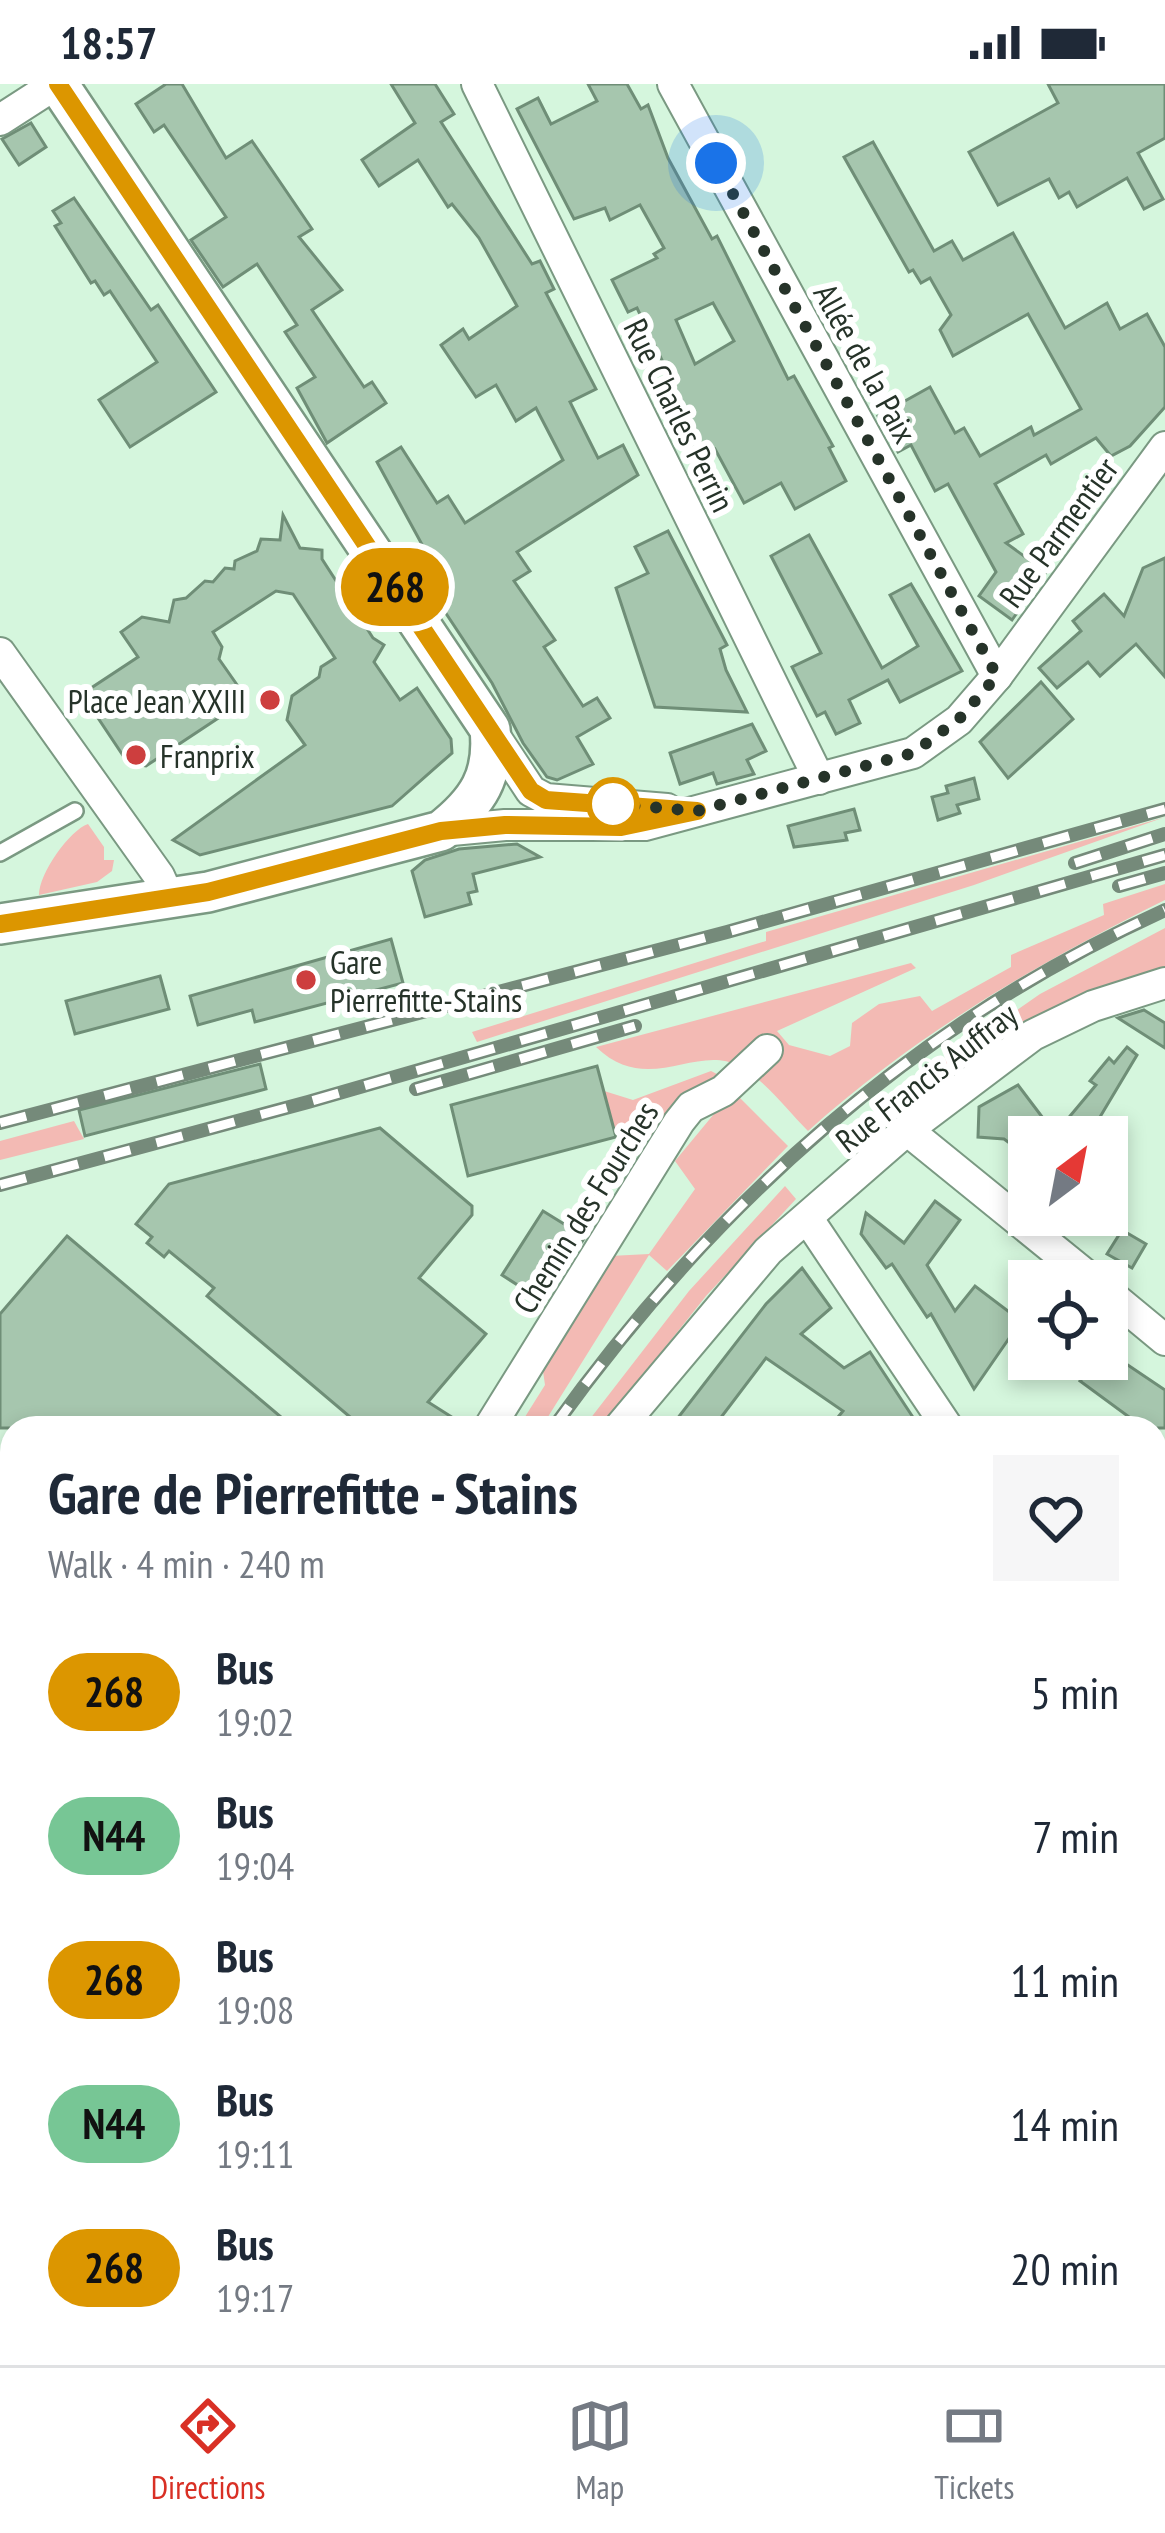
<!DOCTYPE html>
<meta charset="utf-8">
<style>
body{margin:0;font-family:"PT Sans Narrow",sans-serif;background:#f6f6f7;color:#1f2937;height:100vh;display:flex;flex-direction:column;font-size:45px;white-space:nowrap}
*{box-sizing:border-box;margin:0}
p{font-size:39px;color:#747a83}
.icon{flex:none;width:66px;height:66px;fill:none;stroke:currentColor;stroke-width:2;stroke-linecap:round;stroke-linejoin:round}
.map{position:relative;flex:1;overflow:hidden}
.sheet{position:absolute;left:0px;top:1332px;width:1167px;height:951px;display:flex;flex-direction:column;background:#fff;border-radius:36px 36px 0 0;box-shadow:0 6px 18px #0003}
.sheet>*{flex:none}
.badge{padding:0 24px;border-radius:39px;font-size:42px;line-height:78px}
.needle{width:78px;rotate:32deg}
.controls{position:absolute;left:1008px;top:1032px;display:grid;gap:24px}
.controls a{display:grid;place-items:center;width:120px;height:120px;border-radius:0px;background:#fff;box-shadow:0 6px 18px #0003;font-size:60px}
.you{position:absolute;width:60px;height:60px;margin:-30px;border:9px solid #fff;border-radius:50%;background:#1a73e8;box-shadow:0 0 0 18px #1a73e833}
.map>.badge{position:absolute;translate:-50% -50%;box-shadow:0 0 0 6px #fff}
.round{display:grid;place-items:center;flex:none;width:126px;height:126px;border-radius:0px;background:#f6f6f7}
.summary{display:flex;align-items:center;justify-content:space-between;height:204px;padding:0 48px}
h1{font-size:57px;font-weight:700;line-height:90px}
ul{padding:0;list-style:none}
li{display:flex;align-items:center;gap:36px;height:144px;padding:0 48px}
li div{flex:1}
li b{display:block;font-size:45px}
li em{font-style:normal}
li .badge{min-width:132px;font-weight:700;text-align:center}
.status{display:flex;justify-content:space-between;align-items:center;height:84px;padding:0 60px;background:#fff;direction:ltr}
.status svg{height:33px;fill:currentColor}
.menu{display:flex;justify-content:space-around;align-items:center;height:168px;border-top:3px solid #e0e1e3;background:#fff;font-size:33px;color:#747a83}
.menu a{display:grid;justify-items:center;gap:6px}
.menu .current{color:#d93025}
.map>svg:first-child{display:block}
.green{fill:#f3bab4}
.building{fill:#a6c6ae;stroke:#6f8e77;stroke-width:3;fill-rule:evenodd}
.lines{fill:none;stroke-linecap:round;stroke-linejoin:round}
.service-casing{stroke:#7a9982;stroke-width:20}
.minor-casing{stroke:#7a9982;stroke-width:34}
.tertiary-casing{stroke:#7a9982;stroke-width:44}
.secondary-casing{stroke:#7a9982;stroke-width:50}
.service{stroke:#fff;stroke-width:15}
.minor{stroke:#fff;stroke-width:30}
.tertiary{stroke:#fff;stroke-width:39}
.secondary{stroke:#fff;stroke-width:45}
.rail-casing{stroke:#758a7a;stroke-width:14}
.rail{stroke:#fff;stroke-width:9;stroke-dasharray:27;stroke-linecap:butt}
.line-casing{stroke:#fff;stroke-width:27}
.line{stroke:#dc9600;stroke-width:18}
.walk{stroke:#263329;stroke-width:12;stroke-dasharray:0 21.6}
.poi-dot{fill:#cd3e3e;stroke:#fff;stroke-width:4.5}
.stop-dot{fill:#fff;stroke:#dc9600;stroke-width:6}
.labels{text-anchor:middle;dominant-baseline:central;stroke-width:12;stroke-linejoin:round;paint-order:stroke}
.street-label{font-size:33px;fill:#263329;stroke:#fff}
.poi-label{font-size:33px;fill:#263329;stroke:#fff;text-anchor:start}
</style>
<div class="status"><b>18:57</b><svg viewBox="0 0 49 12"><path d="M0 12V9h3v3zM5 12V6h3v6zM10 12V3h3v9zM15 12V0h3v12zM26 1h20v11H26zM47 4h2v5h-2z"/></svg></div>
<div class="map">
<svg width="1165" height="2281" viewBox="0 0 1165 2281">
<rect width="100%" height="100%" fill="#d5f6dd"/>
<!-- green -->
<g class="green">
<polygon points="1165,733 974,801 477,958 472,948 766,857 766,848"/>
<path d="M88,740L104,763V776H114L112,787L97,798L39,811C39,789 70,746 88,740Z"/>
<path d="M1165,800V816C1036,880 916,950 808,1047C787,1026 765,996 739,982C696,959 648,1013 596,963L911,879L916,884L777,947L789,961L830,972L850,962L852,939L879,920L920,912L932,927L1011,883V871L1104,831L1103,820Z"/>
<polygon points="1165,844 1165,885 1060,922 923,1013 911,1000 1040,910"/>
<polygon points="711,987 723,993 663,1050 631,1056 604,1038 601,1006 633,1016"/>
<polygon points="733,1007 788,1062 667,1187 649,1171 541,1344 518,1344 545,1301 542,1280 610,1172 649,1170 695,1105 675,1077"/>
<polygon points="74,1037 84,1055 0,1076 0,1057"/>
<polygon points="785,1102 796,1115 706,1212 601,1344 583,1344 689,1207"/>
</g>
<!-- building -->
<g class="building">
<polygon points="166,0 182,0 226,74 252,57 312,145 299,153 342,206 312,226 364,303 372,298 386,319 327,359 297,304 315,293 285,248 297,241 257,180 223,203 191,156 226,133 164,41 154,48 136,20"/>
<polygon points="391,0 435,0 454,30 441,38 532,180 540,177 554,205 546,209 596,305 570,318 598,374 623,361 638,391 517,468 530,487 514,497 555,556 544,563 583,622 597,614 610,634 577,653 593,680 557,696 547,693 523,659 492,599 410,475 425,466 377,378 401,363 437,419 448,412 465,439 563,376 536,324 516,337 496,301 476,313 441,261 463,245 469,255 517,222 479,154 452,120 448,123 418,76 379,102 362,76 415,39"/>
<path d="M588,0H627L641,25L648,21L668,74L712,155L717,152L788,295L794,292L833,362L829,364L846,397L795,425L781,399L744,419L715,365L695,375L689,363L684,365L673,343L682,338L663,299L671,295L637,224L628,228L612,196L657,174L654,170L664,164L640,121L610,136L605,124L574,135L517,25L538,14L551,40L597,17ZM713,219L734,257L695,280L676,236Z"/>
<polygon points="1048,0 1165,0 1165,54 1138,69 1163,115 1144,125 1127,94 1077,123 1069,108 1059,114 1049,95 998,121 969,68 1058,19"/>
<polygon points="31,39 46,63 19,81 2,55"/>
<polygon points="873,58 934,167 952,157 963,176 1013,149 1065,244 1107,219 1120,245 1147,230 1165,263 1165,323 1130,362 1111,372 1096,354 1051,380 1046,371 995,400 1023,450 1006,459 1046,488 1012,536 979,512 996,488 948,400 935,407 911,361 898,368 878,332 930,303 955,349 964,344 980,372 1031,343 1034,351 1081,325 1028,230 953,272 940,246 951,231 930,194 921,199 913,186 909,188 844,73"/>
<polygon points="74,114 151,226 158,221 216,308 130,363 99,316 157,278 110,207 104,211 95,197 91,199 55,142 61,139 53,127"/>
<polygon points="283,431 300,464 322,466 322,475 373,554 384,561 374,578 400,616 417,604 451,655 452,669 392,722 200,771 173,756 305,661 287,636 292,612 319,593 321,583 335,574 293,510 276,507 213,548 222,563 219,575 247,615 146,682 128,679 82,610 138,573 121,548 142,533 169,538 174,516 186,514 205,497 213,498 225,484 234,485 235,477 257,467 261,455 280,456"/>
<polygon points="668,447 727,561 720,565 726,586 747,628 655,623 616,504 648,489 635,463"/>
<polygon points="809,451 882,584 918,562 890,511 911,500 962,587 900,618 888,596 849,616 860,639 836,650 825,628 817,632 792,583 821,569 771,472"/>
<polygon points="1165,474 1165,593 1136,560 1100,592 1088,578 1057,604 1039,584 1081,547 1073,537 1104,510 1124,532 1143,484"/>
<polygon points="1041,598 1073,635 1008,694 980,658"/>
<polygon points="752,640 766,667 747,676 754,690 717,700 713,689 680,700 670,669"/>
<polygon points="974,694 979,715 957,721 960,729 938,736 932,713 948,709 946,702"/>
<polygon points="854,725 860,746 845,749 847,756 794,763 788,742"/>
<polygon points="517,760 540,773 473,790 477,807 468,809 471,820 425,833 412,787 425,776 459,765"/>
<polygon points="391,855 403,899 255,938 252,926 198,941 190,912"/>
<polygon points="160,892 169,925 75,950 66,917"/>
<polygon points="1144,926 1165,939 1165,964 1118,934"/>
<polygon points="1127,963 1137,971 1088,1053 1029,1053 1029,1073 1004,1055 978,1053 979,1023 1018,1001 1055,1050 1096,1001 1090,997 1109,974 1114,979"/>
<polygon points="260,980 266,1005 85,1052 79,1026"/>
<polygon points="597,982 616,1053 468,1092 451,1021"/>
<polygon points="380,1044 472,1122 472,1131 419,1194 486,1250 428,1318 469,1344 363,1344 207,1212 214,1204 169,1167 164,1173 147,1159 152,1153 136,1140 169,1100"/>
<polygon points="935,1117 960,1136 927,1181 955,1227 975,1202 1021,1237 974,1305 931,1230 927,1233 892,1180 886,1184 861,1150 866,1129 904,1159"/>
<polygon points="543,1127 585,1153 544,1218 502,1191"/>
<polygon points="1122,1146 1146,1160 1132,1184 1107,1170"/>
<polygon points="67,1152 294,1344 0,1344 0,1230"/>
<polygon points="802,1184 831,1224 801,1250 844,1284 870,1268 920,1344 829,1344 843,1327 766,1274 713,1344 670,1344 766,1220"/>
<polygon points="1107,1267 1165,1306 1165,1344 1144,1344 1080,1297 1098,1275 1107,1275"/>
</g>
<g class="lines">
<defs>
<g id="service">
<polyline points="0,769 75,727"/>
<polyline points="1155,1691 1165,1694"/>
<polyline points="1155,1778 1165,1781"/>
<polyline points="1155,2059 1165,2064"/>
<polyline points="1155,2161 1165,2154"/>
<polyline points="288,2281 292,2271"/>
<polyline points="599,2281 603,2271"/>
<polyline points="1103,2281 1106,2271"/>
</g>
<g id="minor">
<polyline points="477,0 819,695"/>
<polyline points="673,0 997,592"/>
<polyline points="0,36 56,0"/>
<polyline points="0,569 159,792 168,812"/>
<polyline points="490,645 531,707 546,715 667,725"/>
<polyline points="441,747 505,741 645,741 913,669 959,636 997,592 1165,363"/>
<polyline points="907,1046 1093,1197"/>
<polyline points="808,1135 948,1344"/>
<polyline points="1107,1208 1165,1256"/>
<polyline points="489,1344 679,1038 691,1023 723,1007 767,966"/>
<polyline points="619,1344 768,1167 907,1046 1033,951 1093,922 1165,899"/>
<polyline points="1155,1655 1165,1670"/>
<polyline points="0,1748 12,1755"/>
<polyline points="0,2028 12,2011"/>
</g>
<path id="tertiary" d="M0,840L208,808L441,747C478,718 495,692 490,645L58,0"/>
<g id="secondary">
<polyline points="0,1623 12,1626"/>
<polyline points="1155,1991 1165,1996"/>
</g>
</defs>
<!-- service casing -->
<use href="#service" class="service-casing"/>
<!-- minor casing -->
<use href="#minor" class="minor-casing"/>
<!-- tertiary casing -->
<use href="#tertiary" class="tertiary-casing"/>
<!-- secondary casing -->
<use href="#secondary" class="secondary-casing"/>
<!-- service -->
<use href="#service" class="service"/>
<!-- minor -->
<use href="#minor" class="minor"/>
<!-- tertiary -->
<use href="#tertiary" class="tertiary"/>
<!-- secondary -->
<use href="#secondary" class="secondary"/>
<defs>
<g id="rail">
<polyline points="1075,779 1165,750"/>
<polyline points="1119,802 1165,789"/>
<polyline points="416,1005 635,942"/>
<polyline points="0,1039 727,848 1165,725"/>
<polyline points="0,1101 308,1018 1165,771"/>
<path d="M553,1344C714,1120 912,941 1165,826"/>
<polyline points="179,2281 180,2271"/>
</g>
</defs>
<!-- rail casing -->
<use href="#rail" class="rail-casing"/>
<!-- rail -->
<use href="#rail" class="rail"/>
</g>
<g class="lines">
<defs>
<polyline id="line" points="0,840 208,808 441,747 505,741 621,743 697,727 546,716 531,707 58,0"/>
</defs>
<!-- line casing -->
<use href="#line" class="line-casing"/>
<!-- line -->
<use href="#line" class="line"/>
<!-- walk -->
<polyline class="walk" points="613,720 697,727 913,669 959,635 997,592 716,79"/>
</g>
<!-- markers -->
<g class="poi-dot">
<circle cx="270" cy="616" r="12"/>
<circle cx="136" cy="671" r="12"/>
<circle cx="306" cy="896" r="12"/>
</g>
<circle class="stop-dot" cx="613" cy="720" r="24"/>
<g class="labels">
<!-- street labels -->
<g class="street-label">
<text transform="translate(866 279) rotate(61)">Allée de la Paix</text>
<text transform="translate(680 331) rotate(64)">Rue Charles Perrin</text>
<text transform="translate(1058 448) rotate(-54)">Rue Parmentier</text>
<text transform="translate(926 993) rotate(-38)">Rue Francis Auffray</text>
<text transform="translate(585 1123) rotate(-58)">Chemin des Fourches</text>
</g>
<!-- poi labels -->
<g class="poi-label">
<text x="246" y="616" text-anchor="end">Place Jean XXIII</text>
<text x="160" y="671">Franprix</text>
<text x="330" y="877">Gare<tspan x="330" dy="38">Pierrefitte-Stains</tspan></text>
</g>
</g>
</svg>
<div class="controls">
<a><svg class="needle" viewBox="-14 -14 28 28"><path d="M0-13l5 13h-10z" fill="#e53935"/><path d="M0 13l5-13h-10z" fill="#747a83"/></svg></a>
<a><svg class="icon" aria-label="locate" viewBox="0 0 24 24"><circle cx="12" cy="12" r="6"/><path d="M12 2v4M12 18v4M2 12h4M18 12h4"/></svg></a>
</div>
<div class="you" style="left:716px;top:79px"></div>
<b class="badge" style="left:395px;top:503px;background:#dc9600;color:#111">268</b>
<section class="sheet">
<div class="summary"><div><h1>Gare de Pierrefitte - Stains</h1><p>Walk · 4 min · 240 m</p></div><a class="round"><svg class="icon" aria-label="heart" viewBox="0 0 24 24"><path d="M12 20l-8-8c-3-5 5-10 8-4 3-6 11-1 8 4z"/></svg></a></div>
<ul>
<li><span class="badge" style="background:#dc9600;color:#111">268</span><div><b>Bus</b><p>19:02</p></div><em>5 min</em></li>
<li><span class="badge" style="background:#77c695;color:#111">N44</span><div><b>Bus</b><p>19:04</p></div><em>7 min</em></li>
<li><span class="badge" style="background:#dc9600;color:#111">268</span><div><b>Bus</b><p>19:08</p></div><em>11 min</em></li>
<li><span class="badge" style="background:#77c695;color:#111">N44</span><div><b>Bus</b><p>19:11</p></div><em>14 min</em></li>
<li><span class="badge" style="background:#dc9600;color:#111">268</span><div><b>Bus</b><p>19:17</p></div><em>20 min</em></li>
</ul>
</section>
</div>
<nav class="menu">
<a class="current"><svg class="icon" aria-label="directions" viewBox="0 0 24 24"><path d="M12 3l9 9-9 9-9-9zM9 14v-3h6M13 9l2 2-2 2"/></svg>Directions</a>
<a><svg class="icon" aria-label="map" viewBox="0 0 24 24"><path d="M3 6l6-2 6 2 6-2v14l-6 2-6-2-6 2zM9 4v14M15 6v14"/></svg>Map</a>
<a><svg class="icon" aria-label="tickets" viewBox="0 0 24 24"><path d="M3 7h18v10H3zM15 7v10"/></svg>Tickets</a>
</nav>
